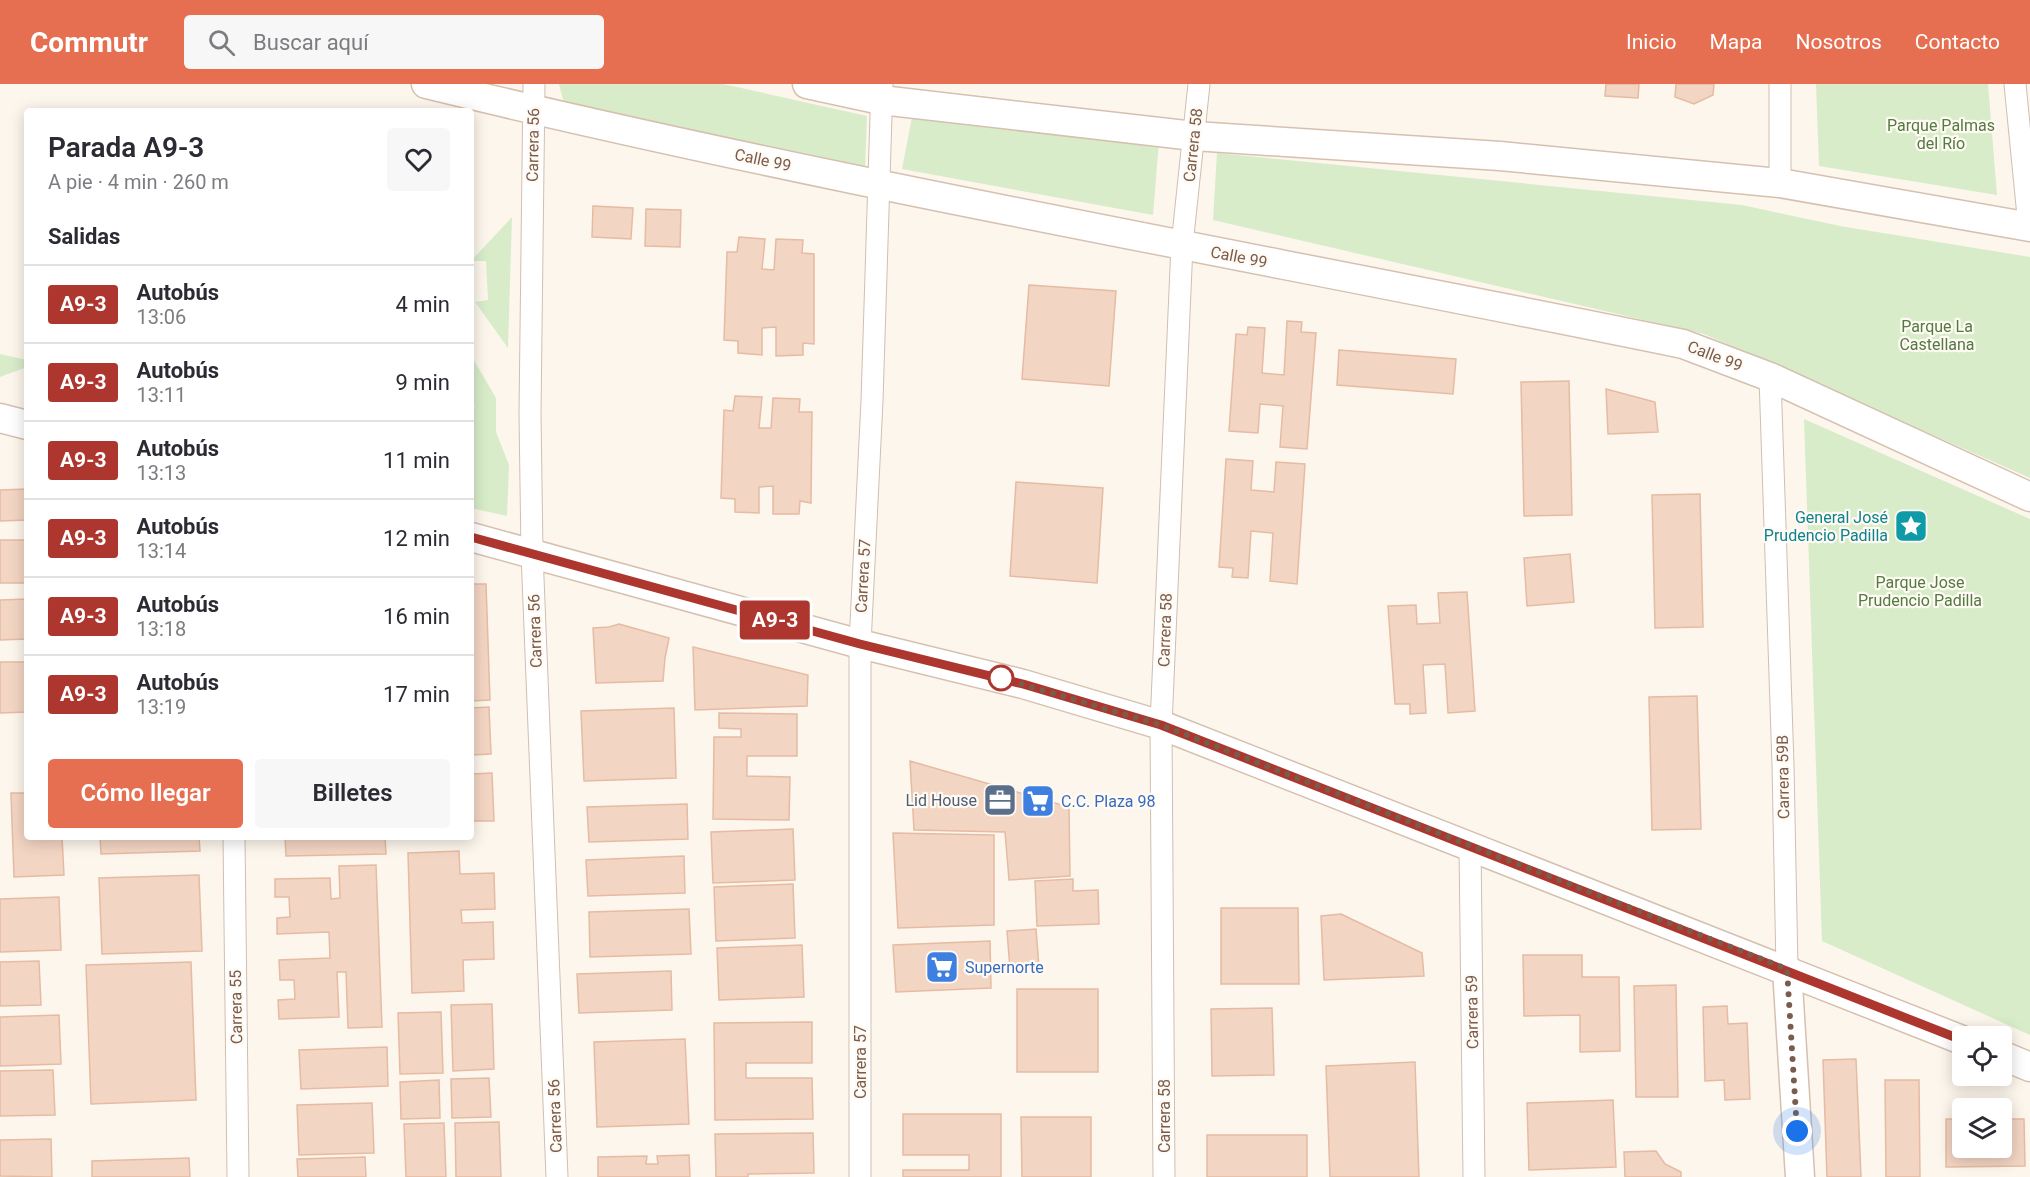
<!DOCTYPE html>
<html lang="es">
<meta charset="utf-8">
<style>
body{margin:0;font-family:Roboto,sans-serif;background:#f7f7f7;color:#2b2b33;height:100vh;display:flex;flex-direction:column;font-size:22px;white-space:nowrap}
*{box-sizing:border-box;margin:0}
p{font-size:20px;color:#7c7c81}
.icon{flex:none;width:33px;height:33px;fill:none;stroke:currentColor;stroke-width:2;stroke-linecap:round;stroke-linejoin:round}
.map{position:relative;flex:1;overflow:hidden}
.sheet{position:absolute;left:24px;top:24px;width:450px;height:732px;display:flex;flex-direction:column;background:#fff;border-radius:6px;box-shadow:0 3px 15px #0003}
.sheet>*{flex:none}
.badge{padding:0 12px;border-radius:4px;font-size:21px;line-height:39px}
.buttons{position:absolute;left:1952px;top:942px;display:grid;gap:12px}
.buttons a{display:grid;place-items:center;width:60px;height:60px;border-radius:6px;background:#fff;box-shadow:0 3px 15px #0003;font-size:30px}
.you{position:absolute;width:30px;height:30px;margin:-15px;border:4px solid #fff;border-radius:50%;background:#1a73e8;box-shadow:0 0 0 9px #1a73e833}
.map>.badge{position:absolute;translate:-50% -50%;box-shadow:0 0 0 3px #fff}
h2{padding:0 24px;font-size:22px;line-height:54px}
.round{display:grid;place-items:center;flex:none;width:63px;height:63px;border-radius:6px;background:#f7f7f7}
.headline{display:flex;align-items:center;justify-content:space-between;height:102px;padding:0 24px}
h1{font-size:28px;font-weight:600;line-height:45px}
.button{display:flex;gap:12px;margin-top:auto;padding:12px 24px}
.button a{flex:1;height:69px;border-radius:6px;background:#e76f51;color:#fff;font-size:24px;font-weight:600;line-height:69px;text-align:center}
.button a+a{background:#f7f7f7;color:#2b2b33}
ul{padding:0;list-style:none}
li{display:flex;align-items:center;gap:18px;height:78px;padding:0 24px;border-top:2px solid #e1e1e2}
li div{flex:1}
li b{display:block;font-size:22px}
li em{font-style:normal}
li .badge{min-width:66px;font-weight:700;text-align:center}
header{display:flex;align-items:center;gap:36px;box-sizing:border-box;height:84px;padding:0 30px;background:#e76f51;color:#fff}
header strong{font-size:28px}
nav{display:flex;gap:33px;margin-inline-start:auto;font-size:21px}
.search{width:420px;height:54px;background:#f7f7f7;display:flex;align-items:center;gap:15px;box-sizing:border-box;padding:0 21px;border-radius:6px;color:#7c7c81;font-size:22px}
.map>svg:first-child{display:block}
.green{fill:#d8ecc9}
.building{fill:#f3d5c3;stroke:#e6bba3;stroke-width:1.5}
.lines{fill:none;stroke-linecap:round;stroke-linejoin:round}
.street-casing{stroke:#d1beb0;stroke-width:23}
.secondary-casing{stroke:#d6c0b0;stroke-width:31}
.street{stroke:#fff;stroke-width:21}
.secondary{stroke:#fff;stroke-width:28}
.line-casing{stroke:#fff;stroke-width:14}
.line{stroke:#ad372e;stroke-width:9}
.walk{stroke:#7a5c4d;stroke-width:6;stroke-dasharray:0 10.8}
.stop-dot{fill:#fff;stroke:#ad372e;stroke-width:3}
.labels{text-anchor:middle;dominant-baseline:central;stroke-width:4.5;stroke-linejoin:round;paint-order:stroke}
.park-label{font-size:16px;fill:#537a41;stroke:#fffaf3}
.street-label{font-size:16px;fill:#7a5c4d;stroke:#fffaf3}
.culture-label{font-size:16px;fill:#0d838f;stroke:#fffaf3;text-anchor:end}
.service-label{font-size:16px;fill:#4e5e75;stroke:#fffaf3;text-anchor:end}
.shop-label{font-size:16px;fill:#366cbe;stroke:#fffaf3;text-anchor:start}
</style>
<header>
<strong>Commutr</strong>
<div class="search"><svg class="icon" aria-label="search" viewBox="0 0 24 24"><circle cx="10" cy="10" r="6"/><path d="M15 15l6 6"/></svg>Buscar aquí</div>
<nav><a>Inicio</a><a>Mapa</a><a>Nosotros</a><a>Contacto</a></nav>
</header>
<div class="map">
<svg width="2030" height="1093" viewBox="0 0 2030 1093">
<rect width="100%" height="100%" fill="#fdf6ec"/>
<!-- green -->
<g class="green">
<polygon points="559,0 723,0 867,32 865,84 564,19"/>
<polygon points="1816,0 1988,0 1997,111 1819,82"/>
<polygon points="913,28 1159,57 1153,131 902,85"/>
<polygon points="1217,69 1742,121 1840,142 2030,173 2030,394 1704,250 1213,136"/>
<polygon points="512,133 508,264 475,218 488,216 486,177 471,177"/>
<polygon points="0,270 27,276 27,283 0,293"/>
<polygon points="471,276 475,278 496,314 496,348 509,381 507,432 471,424 471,330 475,322 471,319"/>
<polygon points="1804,335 2030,435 2030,951 1822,857"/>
</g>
<!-- building -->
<g class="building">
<polygon points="1606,0 1639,0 1638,14 1605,12"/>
<polygon points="1676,0 1714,0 1713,11 1694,20 1675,13"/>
<polygon points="593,122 633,124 631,155 592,153"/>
<polygon points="646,125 681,126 680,163 645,162"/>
<polygon points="739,153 765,155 762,185 774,186 776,155 803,156 802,169 814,170 814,260 803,259 803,271 776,272 776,243 762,244 762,271 738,269 738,257 724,256 727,168 737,168"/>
<polygon points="1029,201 1116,207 1109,302 1022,295"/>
<polygon points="1287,237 1302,238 1301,248 1316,249 1307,365 1280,363 1283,322 1260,320 1258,349 1229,347 1236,250 1247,251 1248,243 1265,244 1262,289 1284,291"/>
<polygon points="1339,266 1456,275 1453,310 1337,301"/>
<polygon points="1569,297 1572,431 1524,432 1521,298"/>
<polygon points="1606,305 1655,318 1658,348 1608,350"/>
<polygon points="735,312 762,313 759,344 771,344 773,314 800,315 799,328 812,328 811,419 800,417 799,430 773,430 773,402 759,403 759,429 735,428 735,415 721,414 724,326 733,327"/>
<polygon points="1226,375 1253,377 1251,406 1274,408 1276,378 1305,380 1297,500 1270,497 1273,449 1251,447 1248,494 1232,493 1233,484 1219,483"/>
<polygon points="1016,398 1103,404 1097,499 1010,492"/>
<polygon points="27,405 27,436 0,437 0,406"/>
<polygon points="1700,410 1703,543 1655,544 1652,411"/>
<rect x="0" y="456" width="27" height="43"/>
<polygon points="1570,470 1574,518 1527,522 1524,474"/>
<polygon points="471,500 486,500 490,616 471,617"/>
<polygon points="1467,508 1475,627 1448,629 1445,580 1423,581 1426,629 1410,630 1410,620 1395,620 1388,522 1416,521 1417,540 1440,539 1438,509"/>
<polygon points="27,515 27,555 0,556 0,516"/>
<polygon points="619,540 669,554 665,574 663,597 596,599 593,544 609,543"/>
<polygon points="693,563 808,591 807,622 695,626"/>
<polygon points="0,578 27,578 27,628 0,629"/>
<polygon points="1697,612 1701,745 1652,746 1649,613"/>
<polygon points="489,623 491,670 471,671 471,624"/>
<polygon points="674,624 676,694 584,697 581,627"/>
<polygon points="719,629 797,630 797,672 747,672 747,692 790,693 789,736 713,735 714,653 741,653 741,645 719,644"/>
<polygon points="910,677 1069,723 1070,792 1009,796 1005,748 914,746"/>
<polygon points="492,689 494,737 471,737 471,690"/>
<polygon points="11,709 27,709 27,753 62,753 64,791 14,793"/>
<polygon points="687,720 688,755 589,758 587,723"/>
<polygon points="793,745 795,796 713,799 711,748"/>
<polygon points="893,749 994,751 994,841 898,844"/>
<polygon points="100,753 199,753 200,767 101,770"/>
<polygon points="285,753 385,753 386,770 286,772"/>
<polygon points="459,767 460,790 494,789 495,825 461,826 462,839 493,838 494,875 463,876 464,907 412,909 408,769"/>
<polygon points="684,772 685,809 588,812 586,776"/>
<polygon points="376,781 382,943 348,944 346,888 337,888 339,933 279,935 278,916 295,915 294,896 280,896 279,876 330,874 329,848 277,850 277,834 290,833 289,813 275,813 275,795 330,794 331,815 340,814 339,782"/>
<polygon points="199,791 202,867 102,870 99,794"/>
<polygon points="1073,795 1073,807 1098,806 1099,840 1037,842 1035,797"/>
<polygon points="793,800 795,854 716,857 714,803"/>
<polygon points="59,813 61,866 0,868 0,815"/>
<polygon points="1221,824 1298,824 1299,900 1221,900"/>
<polygon points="689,825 691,870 590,873 589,828"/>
<polygon points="1341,830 1422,869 1424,892 1324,896 1321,832"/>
<polygon points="1036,845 1039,883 1010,885 1007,847"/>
<polygon points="990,857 991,904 896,908 893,861"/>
<polygon points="802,861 804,913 719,916 717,864"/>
<polygon points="1523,871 1582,871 1582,893 1619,893 1620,967 1580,968 1580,931 1524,932"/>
<polygon points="39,877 41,921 0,922 0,878"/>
<polygon points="191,878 196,1016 91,1020 86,881"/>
<polygon points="671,887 672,926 579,929 577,890"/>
<polygon points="1676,901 1678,1013 1636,1013 1634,902"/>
<rect x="1017" y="905" width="81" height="83"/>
<polygon points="492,920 494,985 453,987 451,921"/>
<polygon points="1727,922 1728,940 1747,939 1750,1015 1725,1016 1724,996 1705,997 1703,923"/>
<polygon points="1272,924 1274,991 1212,992 1211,925"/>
<polygon points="441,928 443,989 400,990 398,929"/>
<polygon points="59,931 61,980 0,982 0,933"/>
<polygon points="812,938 812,979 746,979 746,994 812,994 813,1035 715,1036 714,939"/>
<polygon points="685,955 689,1040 597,1043 594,958"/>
<polygon points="387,963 388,1002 301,1005 299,966"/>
<polygon points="1856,975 1861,1093 1827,1093 1823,976"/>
<polygon points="1415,978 1419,1093 1330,1093 1326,982"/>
<polygon points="53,986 55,1031 0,1032 0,987"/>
<polygon points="489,994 491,1033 452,1034 451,995"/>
<polygon points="439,996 440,1034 401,1035 400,998"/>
<polygon points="1885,996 1919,996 1920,1093 1886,1093"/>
<polygon points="1613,1016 1616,1083 1529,1086 1527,1019"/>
<polygon points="372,1019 374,1069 299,1071 297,1021"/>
<polygon points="903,1030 1001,1030 1001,1093 903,1093 903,1086 969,1086 969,1071 903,1071"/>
<polygon points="1021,1033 1091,1033 1091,1093 1022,1093"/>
<polygon points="1946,1035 1962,1035 1962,1064 2001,1064 2001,1035 2024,1035 2025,1082 1946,1083"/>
<polygon points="499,1038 501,1093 456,1093 455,1039"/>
<polygon points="444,1039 446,1093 406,1093 404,1040"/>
<polygon points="813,1049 814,1089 748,1090 748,1093 716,1093 715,1050"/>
<rect x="1207" y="1051" width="100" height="42"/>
<polygon points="51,1055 52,1093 0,1092 0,1056"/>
<polygon points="1656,1067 1665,1080 1681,1088 1681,1093 1625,1093 1624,1068"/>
<polygon points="689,1071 690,1093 598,1093 598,1073 647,1072 646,1080 658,1080 657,1072"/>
<polygon points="365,1073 366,1093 298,1093 297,1075"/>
<polygon points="189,1074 190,1093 92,1093 92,1077"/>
</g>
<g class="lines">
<defs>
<g id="street">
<polyline points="534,0 530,330 532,469 557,1093"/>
<polyline points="1780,0 1780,99"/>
<polyline points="2015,0 2029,142"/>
<polyline points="1770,293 1783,681 1787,885"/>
<polyline points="234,753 238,1093"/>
<polyline points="1470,763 1474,1093"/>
<polyline points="860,1093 860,560 872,317 882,0"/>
<polyline points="1164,1093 1161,641 1182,161 1199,0"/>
</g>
<g id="secondary">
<path d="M426,0C842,101 1264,174 1683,260L1770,293L2030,413"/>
<polyline points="807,0 881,16 1194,52 1500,72 1780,99 2030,143"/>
<polyline points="0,334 27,341"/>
<polyline points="471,453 860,560 1023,600 1161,641 1962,956"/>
<polyline points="1787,885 1800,1093"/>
<polyline points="2001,971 2030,983"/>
</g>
</defs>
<!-- street casing -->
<use href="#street" class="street-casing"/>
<!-- secondary casing -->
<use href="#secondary" class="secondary-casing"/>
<!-- street -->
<use href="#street" class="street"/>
<!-- secondary -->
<use href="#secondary" class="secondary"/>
</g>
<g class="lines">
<defs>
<polyline id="line" points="471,453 860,560 1023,600 1161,641 1962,956"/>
</defs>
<!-- line casing -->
<use href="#line" class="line-casing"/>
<!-- line -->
<use href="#line" class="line"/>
<!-- walk -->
<polyline class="walk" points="1001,594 1161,641 1787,885 1797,1047"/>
</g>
<!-- icons -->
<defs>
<symbol id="sight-square" viewBox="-11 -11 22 22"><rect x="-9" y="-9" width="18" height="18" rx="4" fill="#0f9aa8" stroke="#fffaf3"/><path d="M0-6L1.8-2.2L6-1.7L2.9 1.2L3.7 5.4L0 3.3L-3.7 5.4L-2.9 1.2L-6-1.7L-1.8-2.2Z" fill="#fff"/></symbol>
<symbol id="office-square" viewBox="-11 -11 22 22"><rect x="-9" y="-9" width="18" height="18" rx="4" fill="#5c6f8a" stroke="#fffaf3"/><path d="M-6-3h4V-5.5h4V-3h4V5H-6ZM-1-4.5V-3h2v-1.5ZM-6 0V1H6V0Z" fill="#fff"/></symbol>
<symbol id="supermarket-square" viewBox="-11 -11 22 22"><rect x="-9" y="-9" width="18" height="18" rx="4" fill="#3f7fe0" stroke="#fffaf3"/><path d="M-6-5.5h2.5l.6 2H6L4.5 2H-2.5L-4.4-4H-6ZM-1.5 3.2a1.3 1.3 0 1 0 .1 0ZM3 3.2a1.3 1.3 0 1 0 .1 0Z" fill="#fff"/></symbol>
</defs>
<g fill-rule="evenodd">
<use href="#sight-square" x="1892" y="423" width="38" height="38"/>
<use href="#office-square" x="981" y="697" width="38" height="38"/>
<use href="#supermarket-square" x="1019" y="698" width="38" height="38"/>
<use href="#supermarket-square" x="923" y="864" width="38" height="38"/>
</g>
<!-- markers -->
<circle class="stop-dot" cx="1001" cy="594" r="12"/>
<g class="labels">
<!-- park labels -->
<g class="park-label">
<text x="1941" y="41">Parque Palmas<tspan x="1941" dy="18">del Río</tspan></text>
<text x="1937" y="242">Parque La<tspan x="1937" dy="18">Castellana</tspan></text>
<text x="1920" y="498">Parque Jose<tspan x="1920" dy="18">Prudencio Padilla</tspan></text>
</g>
<!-- street labels -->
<g class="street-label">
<text transform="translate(533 61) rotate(-89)">Carrera 56</text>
<text transform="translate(1193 61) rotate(-84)">Carrera 58</text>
<text transform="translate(763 76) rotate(12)">Calle 99</text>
<text transform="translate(1239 173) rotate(11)">Calle 99</text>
<text transform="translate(1715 272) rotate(21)">Calle 99</text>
<text transform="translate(863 492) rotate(-87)">Carrera 57</text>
<text transform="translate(1165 546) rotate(-88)">Carrera 58</text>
<text transform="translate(535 547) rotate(-92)">Carrera 56</text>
<text transform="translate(1783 693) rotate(-91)">Carrera 59B</text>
<text transform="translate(236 923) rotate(-91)">Carrera 55</text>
<text transform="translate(1472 928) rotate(-91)">Carrera 59</text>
<text transform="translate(860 978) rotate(-90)">Carrera 57</text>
<text transform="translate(555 1032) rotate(-92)">Carrera 56</text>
<text transform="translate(1164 1032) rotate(-90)">Carrera 58</text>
</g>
<!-- culture labels -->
<g class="culture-label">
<text x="1888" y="433">General José<tspan x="1888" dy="18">Prudencio Padilla</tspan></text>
</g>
<!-- service labels -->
<g class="service-label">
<text x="977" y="716">Lid House</text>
</g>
<!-- shop labels -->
<g class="shop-label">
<text x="1061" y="717">C.C. Plaza 98</text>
<text x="965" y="883">Supernorte</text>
</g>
</g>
</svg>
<div class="buttons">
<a><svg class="icon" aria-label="locate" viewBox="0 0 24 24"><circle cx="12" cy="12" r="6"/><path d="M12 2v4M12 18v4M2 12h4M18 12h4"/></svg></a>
<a><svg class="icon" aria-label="layers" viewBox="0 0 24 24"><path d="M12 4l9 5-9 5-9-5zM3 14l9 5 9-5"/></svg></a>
</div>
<div class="you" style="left:1797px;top:1047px"></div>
<b class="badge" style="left:775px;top:536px;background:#ad372e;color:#fff">A9-3</b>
<section class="sheet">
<div class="headline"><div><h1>Parada A9-3</h1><p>A pie · 4 min · 260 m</p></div><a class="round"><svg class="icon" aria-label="heart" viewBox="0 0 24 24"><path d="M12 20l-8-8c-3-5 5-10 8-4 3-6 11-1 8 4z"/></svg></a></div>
<h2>Salidas</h2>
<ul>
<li><span class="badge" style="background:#ad372e;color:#fff">A9-3</span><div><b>Autobús</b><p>13:06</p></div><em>4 min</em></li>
<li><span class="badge" style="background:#ad372e;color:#fff">A9-3</span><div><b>Autobús</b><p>13:11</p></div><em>9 min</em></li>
<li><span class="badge" style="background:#ad372e;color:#fff">A9-3</span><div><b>Autobús</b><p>13:13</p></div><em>11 min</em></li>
<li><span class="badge" style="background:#ad372e;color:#fff">A9-3</span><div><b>Autobús</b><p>13:14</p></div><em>12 min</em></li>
<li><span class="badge" style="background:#ad372e;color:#fff">A9-3</span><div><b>Autobús</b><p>13:18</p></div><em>16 min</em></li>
<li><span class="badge" style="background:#ad372e;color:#fff">A9-3</span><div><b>Autobús</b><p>13:19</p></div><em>17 min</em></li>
</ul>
<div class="button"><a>Cómo llegar</a><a>Billetes</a></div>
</section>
</div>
